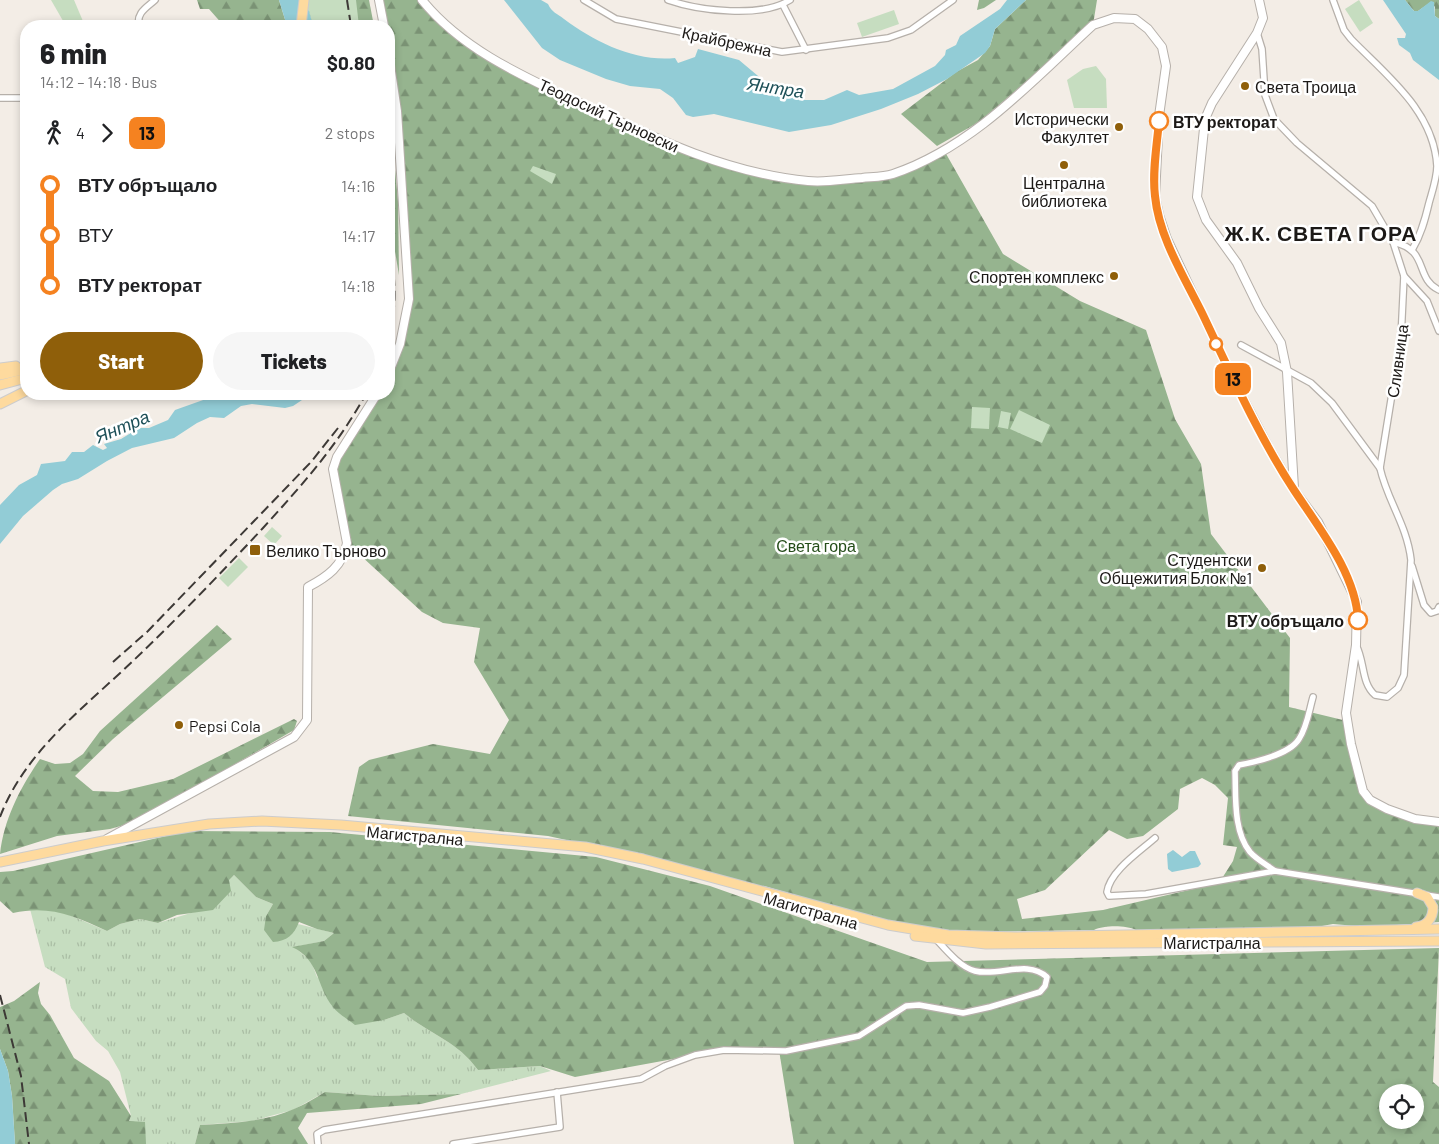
<!DOCTYPE html>
<meta charset="utf-8">
<style>
body{margin:0;font-family:Barlow,sans-serif;background:#f6f6f6;color:#202124;height:100vh;display:flex;flex-direction:column;font-size:19px;white-space:nowrap}
*{box-sizing:border-box;margin:0}
p{font-size:16px;color:#757577}
.icon{flex:none;width:28px;height:28px;fill:none;stroke:currentColor;stroke-width:2;stroke-linecap:round;stroke-linejoin:round}
.map{position:relative;flex:1;overflow:hidden}
.panel{position:absolute;left:20px;top:20px;width:375px;height:380px;display:flex;flex-direction:column;background:#fff;border-radius:20px;box-shadow:0 2px 8px #0003}
.panel>*{flex:none}
.badge{padding:0 10px;border-radius:8px;font-size:18px;line-height:32px}
.tools{position:absolute;left:1379px;top:1084px;display:grid;gap:10px}
.tools a{display:grid;place-items:center;width:45px;height:45px;border-radius:50%;background:#fff;box-shadow:0 2px 8px #0003;font-size:25px}
.map>.badge{position:absolute;translate:-50% -50%;box-shadow:0 0 0 2px #fff}
.legs{display:flex;align-items:center;gap:8px;height:55px;padding:0 20px;font-size:16px}
.legs p{margin-inline-start:auto}
.head{display:flex;align-items:center;justify-content:space-between;height:85px;padding:0 20px}
h1{font-size:28px;font-weight:800;line-height:38px}
.cta{display:flex;gap:10px;margin-top:auto;padding:10px 20px}
.cta a{flex:1;height:58px;border-radius:30px;background:#8f5f0a;color:#fff;font-size:20px;font-weight:800;line-height:58px;text-align:center}
.cta a+a{background:#f6f6f6;color:#202124}
ul{padding:0 20px;list-style:none}
li{display:flex;align-items:center;gap:18px;height:50px;font-size:19px}
li i{display:grid;place-items:center;width:8px;height:100%;margin:0 6px;background:currentColor}
li i::after{content:'';width:12px;height:12px;margin:-6px;border:4px solid;border-radius:50%;background:#fff}
li p{margin-inline-start:auto}
li:first-child i{background:linear-gradient(#0000 50%,currentColor 0)}
li:last-child i{background:linear-gradient(currentColor 50%,#0000 0)}
.map>svg:first-child{display:block}
.grass{fill:url(#grass-tufts)}
.forest{fill:url(#forest-firs);fill-rule:evenodd}
.park{fill:#c6ddc0}
.water{fill:#92ccd6}
.lines{fill:none;stroke-linecap:round;stroke-linejoin:round}
.street-casing{stroke:#b6b0aa;stroke-width:8}
.secondary-casing{stroke:#b6b0aa;stroke-width:10}
.primary-casing{stroke:#cdcccc;stroke-width:11}
.street{stroke:#fff;stroke-width:5.5}
.secondary{stroke:#fff;stroke-width:8}
.primary{stroke:#feda9e;stroke-width:9}
.rail{stroke:#3d3936;stroke-width:2;stroke-dasharray:10 5;stroke-linecap:butt}
.line-1-casing{stroke:#fff;stroke-width:11}
.line-1{stroke:#f58220;stroke-width:8}
.poi-dot{fill:#8f5f0a;stroke:#fff;stroke-width:2}
.stop-1-dot{fill:#fff;stroke:#f58220;stroke-width:2.5}
.labels{text-anchor:middle;dominant-baseline:central;stroke-width:5;stroke-linejoin:round;paint-order:stroke}
.street-label{font-size:16px;fill:#1c1917;stroke:#fff}
.poi-label{font-size:16px;fill:#1c1917;stroke:#fff;text-anchor:start}
.stop-label{font-size:16px;font-weight:bold;fill:#1c1917;stroke:#fff;text-anchor:start}
.park-label{font-size:16px;fill:#254d1a;stroke:#fff}
.water-label{font-size:18px;font-style:italic;fill:#1e5058;stroke:#fff}
.district-label{font-size:21px;font-weight:bold;letter-spacing:1px;fill:#1c1917;stroke:#fff}
</style>
<div class="map">
<svg width="1439" height="1144" viewBox="0 0 1439 1144">
<defs>
<pattern id="grass-tufts" width="24" height="20" patternUnits="userSpaceOnUse" patternTransform="scale(1.25)"><rect width="24" height="20" fill="#c6ddc0"/><path d="M3 7l-1-3M5 7V3M7 7l1-3M15 17l-1-3M17 17v-4M19 17l1-3" fill="none" stroke="#aabda4"/></pattern>
<pattern id="forest-firs" width="22" height="20" patternUnits="userSpaceOnUse" patternTransform="scale(1.25)"><rect width="22" height="20" fill="#96b48f"/><path d="M5 1l3.5 6h-7zM16 11l3.5 6h-7z" fill="#7a9274"/></pattern>
</defs>
<rect width="100%" height="100%" fill="#f3ede6"/>
<!-- grass -->
<path class="grass" d="M234,875L256,897L273,904L266,916L334,933L324,941L294,947L311,961L317,977L384,1020L404,1013C432,1036 456,1040 478,1070L540,1066L551,1071L461,1094L379,1096L325,1092L293,1110L274,1115L252,1121L200,1125L195,1144H146L129,1121L131,1116L120,1072L108,1051L96,1041L71,1008L65,979L45,967L30,909L60,911L107,931L120,924L140,919L158,923L194,912Z"/>
<!-- forest -->
<g class="forest">
<polygon points="197,0 279,0 287,26 224,26 209,9 200,9"/>
<polygon points="311,0 369,0 374,26 313,26 309,11"/>
<path d="M379,0H422L471,46L672,146L762,173L809,181L891,175L945,152L1003,254L1080,301L1146,330L1175,419L1201,464L1211,534L1290,638L1289,707L1347,721L1363,791L1378,805L1439,822V922L1368,927L1333,924L1311,928L1136,930C1126,925 1104,925 1094,930L967,932L903,926L764,886H751L663,861L548,836L348,816L359,767L369,760L433,744L490,754L509,720L474,662L480,628L443,623L422,612L347,543L333,469L377,394H389V372L409,299L397,111L389,58V26H384ZM1202,778L1215,785L1228,798L1223,845L1237,847L1233,861L1219,883L1103,910L1022,919L1017,899L1045,890L1109,830L1127,839L1143,836L1178,809L1180,789Z"/>
<polygon points="979,0 996,0 984,8 977,10"/>
<polygon points="1026,0 1097,0 1093,25 979,122 937,146 901,114 956,72 978,60 990,46 995,29"/>
<polygon points="1405,0 1439,0 1439,19 1435,16 1435,7 1431,2 1418,11 1414,11"/>
<polygon points="389,107 398,201 399,275 389,216"/>
<path d="M217,625L232,639L113,739L75,776L93,791L118,792L173,779L294,719L297,721L294,730L135,822L110,829L57,836L0,854C4,819 20,788 40,759L55,764L70,763L83,754L100,731Z"/>
<path d="M188,831L330,832L596,857L710,886L927,962L1439,948L1433,1082L1439,1087V1144H794L779,1050L754,1049L695,1055L575,1077L540,1066L478,1070C456,1040 432,1036 404,1013L384,1020L355,1025C348,1019 338,1014 333,1007C316,986 320,960 292,947L324,941L334,933L317,929L299,922C294,935 287,941 273,942L264,930L266,916L273,904L256,897L234,875L229,880L231,891L213,910L177,915L158,923L140,919L120,924L107,931C74,916 50,905 13,913L0,901V872L13,871ZM1388,1092H1415V1120H1388Z"/>
<polygon points="40,982 38,993 41,1004 50,1015 74,1058 109,1081 131,1116 129,1121 145,1122 146,1144 15,1144 12,1096 8,1071 0,1049 0,1007 14,1001"/>
<path d="M325,1092L379,1096L461,1094L421,1104L307,1113L298,1128L308,1144H195L200,1125C231,1123 265,1122 294,1109C304,1105 315,1098 325,1092Z"/>
</g>
<!-- park -->
<g class="park">
<polygon points="51,0 74,0 85,26 66,26"/>
<polygon points="302,0 356,0 359,26 313,26 309,11"/>
<polygon points="1359,0 1373,23 1360,32 1345,9"/>
<polygon points="894,10 899,24 862,37 857,23"/>
<polygon points="1096,66 1106,79 1107,108 1074,108 1067,80 1083,69"/>
<polygon points="533,166 556,174 552,184 530,171"/>
<polygon points="972,407 990,408 989,429 971,428"/>
<polygon points="1019,410 1050,425 1042,443 1010,429"/>
<polygon points="1001,411 1011,413 1008,429 998,427"/>
<polygon points="272,527 282,536 274,545 264,536"/>
<polygon points="239,558 248,567 228,587 219,578"/>
</g>
<!-- water -->
<g class="water">
<polygon points="279,0 302,0 309,11 313,26 287,26"/>
<path d="M504,0H541L548,4C552,13 557,13 564,19C595,42 635,62 675,58L678,63L695,57L698,49L739,60L764,81L788,88L796,97L805,100H824L847,90L859,95L893,89L935,66L945,55L946,50L956,45L960,36L1000,9L1007,0H1026L995,29L990,46L985,53L947,79L918,94L881,109L831,125L789,132L714,114L693,117L686,115L673,98L660,89L630,86L606,79L560,60L542,48Z"/>
<polygon points="1383,0 1405,0 1414,11 1418,11 1431,1 1434,2 1435,16 1439,19 1439,80 1413,60 1410,53 1399,45 1397,38 1405,38 1406,34"/>
<polygon points="220,394 311,394 293,406 285,408 252,404 241,406 224,418 210,417 197,423 174,438 132,448 107,461 78,479 62,484 53,490 23,516 0,544 0,505 19,485 37,475 41,464 65,461 72,452 84,452 93,445 103,450 107,448 104,444 121,439 139,428 149,428 168,420 175,410"/>
<polygon points="1173,850 1182,857 1190,851 1195,851 1201,864 1198,867 1172,872 1168,869 1167,854"/>
<polygon points="0,1049 8,1071 12,1096 15,1144 0,1144"/>
</g>
<g class="lines">
<defs>
<g id="street">
<polyline points="584,0 616,19 782,52 888,38 911,30 953,0"/>
<path d="M668,0C699,11 762,18 790,0"/>
<path d="M1333,0L1344,30L1351,39C1386,75 1434,111 1437,166C1437,178 1432,192 1429,203C1425,220 1421,235 1412,250"/>
<polyline points="783,5 806,50"/>
<path d="M139,26C136,13 146,8 155,0"/>
<path d="M1257,33L1262,49L1265,95L1274,119L1297,143L1372,206L1393,242L1404,276L1401,338L1380,468C1387,500 1407,525 1411,560L1404,675L1398,688L1387,697L1375,695C1361,683 1365,662 1356,645"/>
<polyline points="0,98 26,98"/>
<path d="M1393,242C1430,250 1414,278 1439,290"/>
<polyline points="1404,276 1427,301 1439,331"/>
<polyline points="1241,345 1311,383 1332,403 1380,468"/>
<polyline points="1412,566 1424,605 1431,613 1437,611 1439,607"/>
<path d="M1155,838C1139,852 1110,871 1107,892L1109,896L1146,894L1275,871L1439,897"/>
<path d="M1275,871C1267,865 1256,859 1250,852C1233,831 1236,796 1235,771L1239,765C1255,762 1290,754 1299,739C1307,727 1309,711 1313,697"/>
<path d="M318,1144L317,1134L324,1130L641,1079L665,1066L695,1055L724,1050L786,1051L859,1036L906,1006L919,1005L963,1013L990,1007L1040,992L1045,986L1047,977C1027,959 999,977 975,971C960,967 947,951 936,939"/>
<polyline points="453,1144 560,1127 557,1092"/>
</g>
<g id="secondary">
<polyline points="379,0 384,26"/>
<path d="M422,0C463,51 527,78 586,106C656,139 730,174 808,181C826,183 845,179 862,178C872,177 884,177 893,174C973,147 1032,81 1093,25L1114,18L1135,19L1148,29L1162,47L1166,66L1159,116L1155,196L1159,215L1167,239L1233,379L1269,448L1294,490L1318,522L1357,602L1356,645L1346,713L1351,744L1363,791L1370,800L1387,809L1415,819L1439,822"/>
<polyline points="1259,0 1263,18 1257,33 1212,103 1205,119 1197,197 1206,220 1237,263 1259,308 1281,343 1287,372 1294,488"/>
<polyline points="389,58 397,111 409,299 400,344 389,372"/>
<path d="M107,839L294,737L307,720L308,587C327,577 343,566 347,543L333,469L337,457L377,394"/>
</g>
<g id="primary">
<polyline points="301,26 304,0"/>
<polyline points="0,368 16,366"/>
<polyline points="0,375 26,369"/>
<polyline points="0,385 26,378"/>
<polyline points="0,404 26,391"/>
<polyline points="0,862 103,841 209,824 262,821 341,825 585,847 643,859 888,925 948,935 1016,937 1439,929"/>
<path d="M1416,927C1427,926 1433,918 1433,907L1427,897L1417,893"/>
<polyline points="915,936 986,944 1439,941"/>
</g>
</defs>
<!-- street casing -->
<use href="#street" class="street-casing"/>
<!-- secondary casing -->
<use href="#secondary" class="secondary-casing"/>
<!-- primary casing -->
<use href="#primary" class="primary-casing"/>
<!-- street -->
<use href="#street" class="street"/>
<!-- secondary -->
<use href="#secondary" class="secondary"/>
<!-- primary -->
<use href="#primary" class="primary"/>
<!-- rail -->
<g class="rail">
<polyline points="347,0 351,26"/>
<path d="M389,231C393,265 399,302 389,336"/>
<polyline points="113,662 148,631 311,462 338,428"/>
<path d="M0,817C25,751 85,707 134,660C178,618 221,573 263,528C303,484 337,446 366,394"/>
<polyline points="0,995 21,1076 29,1144"/>
</g>
</g>
<g class="lines">
<defs>
<path id="line-1" d="M1159,121C1157,145 1152,172 1155,196C1159,238 1185,278 1203,315C1231,374 1258,435 1294,490C1319,528 1356,574 1358,620"/>
</defs>
<!-- line-1 casing -->
<use href="#line-1" class="line-1-casing"/>
<!-- line-1 -->
<use href="#line-1" class="line-1"/>
</g>
<!-- markers -->
<g class="poi-dot">
<circle cx="1245" cy="86" r="5"/>
<circle cx="1119" cy="127" r="5"/>
<circle cx="1064" cy="165" r="5"/>
<circle cx="1114" cy="276" r="5"/>
<rect x="249" y="544" width="12" height="12" rx="2.5"/>
<circle cx="1262" cy="568" r="5"/>
<circle cx="179" cy="725" r="5"/>
</g>
<g class="stop-1-dot">
<circle cx="1159" cy="121" r="9"/>
<circle cx="1216" cy="344" r="6"/>
<circle cx="1358" cy="620" r="9"/>
</g>
<g class="labels">
<!-- street labels -->
<g class="street-label">
<text transform="translate(727 41) rotate(12)">Крайбрежна</text>
<text transform="translate(609 115) rotate(25)">Теодосий Търновски</text>
<text transform="translate(1397 361) rotate(-82)">Сливница</text>
<text transform="translate(415 835) rotate(5)">Магистрална</text>
<text transform="translate(811 910) rotate(16)">Магистрална</text>
<text x="1212" y="942">Магистрална</text>
</g>
<!-- poi labels -->
<g class="poi-label">
<text x="1255" y="86">Света Троица</text>
<text x="1109" y="118" text-anchor="end">Исторически<tspan x="1109" dy="18">Факултет</tspan></text>
<text x="1064" y="182" text-anchor="middle">Централна<tspan x="1064" dy="18">библиотека</tspan></text>
<text x="1104" y="276" text-anchor="end">Спортен комплекс</text>
<text x="266" y="550">Велико Търново</text>
<text x="1252" y="559" text-anchor="end">Студентски<tspan x="1252" dy="18">Общежития Блок №1</tspan></text>
<text x="189" y="725">Pepsi Cola</text>
</g>
<!-- stop labels -->
<g class="stop-label">
<text x="1173" y="121">ВТУ ректорат</text>
<text x="1344" y="620" text-anchor="end">ВТУ обръщало</text>
</g>
<!-- park labels -->
<g class="park-label">
<text x="816" y="545">Света гора</text>
</g>
<!-- water labels -->
<g class="water-label">
<text transform="translate(776 87) rotate(9)">Янтра</text>
<text transform="translate(122 426) rotate(-23)">Янтра</text>
</g>
<!-- district labels -->
<g class="district-label">
<text x="1321" y="232">Ж.К. СВЕТА ГОРА</text>
</g>
</g>
</svg>
<div class="tools">
<a><svg class="icon" aria-label="locate" viewBox="0 0 24 24"><circle cx="12" cy="12" r="6"/><path d="M12 2v4M12 18v4M2 12h4M18 12h4"/></svg></a>
</div>
<b class="badge" style="left:1233px;top:379px;background:#f58220;color:#111">13</b>
<section class="panel">
<div class="head"><div><h1>6 min</h1><p>14:12 – 14:18 · Bus</p></div><b>$0.80</b></div>
<div class="legs"><svg class="icon" aria-label="walk" viewBox="0 0 24 24"><circle cx="13" cy="4" r="2"/><path d="M13 8l-2 6 4 7M11 14l-3 7M7 12l3-4h3l4 4"/></svg>4<svg class="icon" aria-label="forward" viewBox="0 0 24 24"><path d="M9 5l7 7-7 7"/></svg><b class="badge" style="background:#f58220;color:#111">13</b><p>2 stops</p></div>
<ul>
<li><i style="color:#f58220"></i><b>ВТУ обръщало</b><p>14:16</p></li>
<li><i style="color:#f58220"></i><span>ВТУ</span><p>14:17</p></li>
<li><i style="color:#f58220"></i><b>ВТУ ректорат</b><p>14:18</p></li>
</ul>
<div class="cta"><a>Start</a><a>Tickets</a></div>
</section>
</div>
